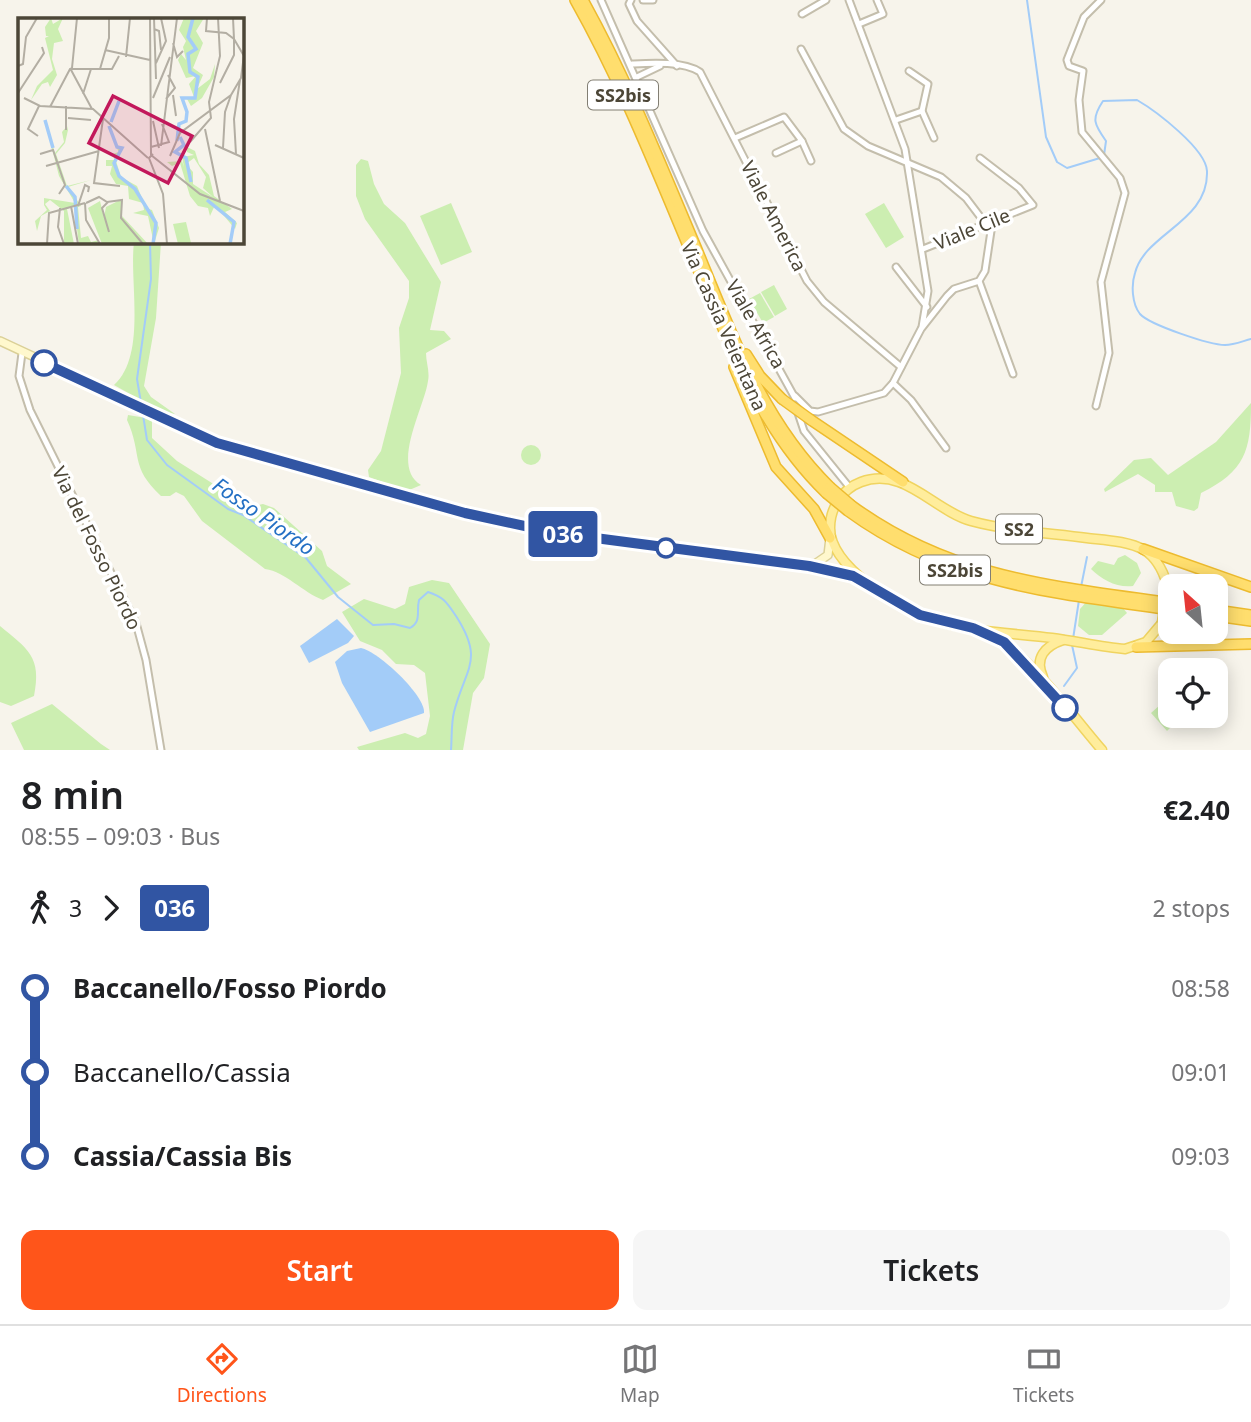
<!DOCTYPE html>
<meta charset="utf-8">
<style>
body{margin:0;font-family:"Noto Sans",sans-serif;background:#f6f6f6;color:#202124;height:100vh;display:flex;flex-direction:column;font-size:26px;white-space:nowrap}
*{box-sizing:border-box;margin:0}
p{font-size:23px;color:#757577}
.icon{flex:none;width:38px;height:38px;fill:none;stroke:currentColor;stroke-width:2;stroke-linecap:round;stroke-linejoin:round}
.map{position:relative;height:750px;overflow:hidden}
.sheet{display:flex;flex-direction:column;background:#fff;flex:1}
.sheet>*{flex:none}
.badge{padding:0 14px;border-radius:5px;font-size:24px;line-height:46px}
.needle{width:46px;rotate:333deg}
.fabs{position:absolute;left:1158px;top:574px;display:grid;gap:14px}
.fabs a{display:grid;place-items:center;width:70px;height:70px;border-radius:14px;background:#fff;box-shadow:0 4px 18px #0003;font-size:35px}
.map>.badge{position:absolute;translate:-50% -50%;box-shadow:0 0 0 4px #fff}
.legs{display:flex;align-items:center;gap:10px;height:77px;padding:0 21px;font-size:23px}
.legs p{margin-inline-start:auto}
.overview{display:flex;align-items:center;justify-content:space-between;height:119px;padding:0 21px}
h1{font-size:38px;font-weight:600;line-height:52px}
.primary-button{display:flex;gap:14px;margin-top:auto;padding:14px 21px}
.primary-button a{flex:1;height:80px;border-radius:14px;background:#ff551a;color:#fff;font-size:28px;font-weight:600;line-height:80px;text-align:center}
.primary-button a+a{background:#f6f6f6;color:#202124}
ul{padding:0 21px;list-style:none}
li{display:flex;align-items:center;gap:24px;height:84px;font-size:26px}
li i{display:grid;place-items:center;width:10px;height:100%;margin:0 9px;background:currentColor}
li i::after{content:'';width:18px;height:18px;margin:-9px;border:5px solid;border-radius:50%;background:#fff}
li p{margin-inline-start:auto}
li:first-child i{background:linear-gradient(#0000 50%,currentColor 0)}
li:last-child i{background:linear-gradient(currentColor 50%,#0000 0)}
.tab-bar{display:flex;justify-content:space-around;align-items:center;height:98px;border-top:2px solid #e0e0e0;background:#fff;font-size:19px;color:#757577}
.tab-bar a{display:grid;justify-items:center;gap:4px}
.tab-bar .selected{color:#ff551a}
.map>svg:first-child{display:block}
.green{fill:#cceeb1}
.water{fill:#a3ccf8}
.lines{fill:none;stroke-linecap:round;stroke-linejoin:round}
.stream{stroke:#a3ccf8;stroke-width:2}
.street-casing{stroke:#c4beac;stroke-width:9}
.secondary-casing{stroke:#dbd097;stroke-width:10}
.primary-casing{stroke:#f0d460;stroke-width:11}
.highway-casing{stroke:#edbb2f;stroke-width:12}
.street{stroke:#fff;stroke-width:5}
.secondary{stroke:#fff8cd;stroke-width:7}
.primary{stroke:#ffed9c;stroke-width:8}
.highway{stroke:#ffde6e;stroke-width:9}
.primary-bridge-casing{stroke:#f0d460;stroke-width:11;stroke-linecap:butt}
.highway-bridge-casing{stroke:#edbb2f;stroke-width:12;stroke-linecap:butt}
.primary-bridge{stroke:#ffed9c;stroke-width:8}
.highway-bridge{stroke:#ffde6e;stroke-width:9}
.line-1-casing{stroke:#fff;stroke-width:16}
.line-1{stroke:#3155a3;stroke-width:10}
.stop-1-dot{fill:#fff;stroke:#3155a3;stroke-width:3.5}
.labels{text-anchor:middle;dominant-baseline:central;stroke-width:7;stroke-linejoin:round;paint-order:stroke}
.shield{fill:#fff;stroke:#827e73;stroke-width:2}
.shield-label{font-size:18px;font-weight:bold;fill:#4c4637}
.street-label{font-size:19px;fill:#4c4637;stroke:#fff}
.water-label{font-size:21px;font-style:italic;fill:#2470c4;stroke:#fff}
.inset-river{fill:none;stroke:#a3ccf8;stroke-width:3.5}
.inset-road{fill:none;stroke:#b3aea3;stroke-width:2}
.view{fill:#c2185b;fill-opacity:0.15;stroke:#c2185b;stroke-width:3.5}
.inset-edge{fill:none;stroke:#4c4637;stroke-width:3.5}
</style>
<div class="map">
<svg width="1251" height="750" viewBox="0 0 1251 750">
<rect width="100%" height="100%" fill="#f7f4eb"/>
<!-- green -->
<g class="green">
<path d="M361,159L368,161L374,184L384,204L405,223L441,282L430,330L444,331L451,339L426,353C426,362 430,372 428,381C424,409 390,466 421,485L407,491L369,477L368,470L381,451L401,373L399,328L409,298V281L365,219L356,196V165Z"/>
<polygon points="451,203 472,252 441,265 420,216"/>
<polygon points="884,203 904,237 886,248 865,214"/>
<path d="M134,242H161L156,318L144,386L151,397L175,414L162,412L114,385C147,355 129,282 134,242Z"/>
<polygon points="774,285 787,309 775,316 761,292"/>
<polygon points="760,293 774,317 763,323 749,299"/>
<path d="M1251,403C1251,451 1245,471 1201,493L1198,508L1194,511L1176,506L1172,492H1155V485L1138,474L1105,492L1104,489L1134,460L1151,458L1168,475L1216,442Z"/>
<path d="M128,415L152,419V438L177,461L250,507L263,504L274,508L322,551L327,566L351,584L323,600C302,592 286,572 265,569L202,521L184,496L176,492L170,496H161C129,466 143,455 127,420Z"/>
<circle cx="531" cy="455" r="10"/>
<path d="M1125,555L1137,563L1141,573L1133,586C1117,588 1102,580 1091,569L1098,561L1114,565L1118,558Z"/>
<polygon points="432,580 449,583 490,644 484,678 473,693 463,750 359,750 357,747 405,733 418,738 426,734 430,716 425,673 414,665 396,664 382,650 360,641 342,612 364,599 395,609 405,604 409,587"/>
<polygon points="1088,600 1122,607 1127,613 1102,635 1089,635 1078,626 1080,609"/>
<path d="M0,626C28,649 42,657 34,696L11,706L0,702Z"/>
<polygon points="52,704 101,744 110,750 24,750 11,723"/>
<polygon points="1161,704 1177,721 1167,731 1151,713"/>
</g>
<!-- water -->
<g class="water">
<polygon points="337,619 354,636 348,643 309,663 300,646"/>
<path d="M361,648C378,651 426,696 424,713L370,732L342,683L335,662L347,651Z"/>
</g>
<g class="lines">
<!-- stream -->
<g class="stream">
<polyline points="1027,0 1046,137 1057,162 1067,168 1100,158"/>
<path d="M1104,155L1106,141C1094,124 1091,119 1103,101L1137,100C1156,111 1206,149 1207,171C1209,222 1145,233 1135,273C1131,285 1132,304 1140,314C1150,325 1210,345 1225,345C1234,345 1243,341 1251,339"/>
<polyline points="141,403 137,379 151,279 150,242"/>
<path d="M143,415L147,440L167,465L228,509L243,515L306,558L338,597L373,625L394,624L410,628C422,621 416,612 419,600L428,592C444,597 447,603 456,616C485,661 465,668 454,712C451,724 452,738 451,750"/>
<polyline points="1081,587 1087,557"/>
<polyline points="1073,639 1079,600"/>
<polyline points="1064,686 1077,668 1072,645"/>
</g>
<defs>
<g id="street">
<polyline points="601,0 703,231 795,398"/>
<polyline points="631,0 629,4 637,21 677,66"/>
<polyline points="643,0 653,0"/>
<polyline points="849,0 905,149 928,291 922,327"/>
<polyline points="802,14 826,0"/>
<polyline points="859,24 883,14 877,0"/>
<path d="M632,64C651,63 683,61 700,72L807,281L824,302L901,367"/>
<polyline points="909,71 928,84 922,111 934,138"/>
<polyline points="637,77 660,66"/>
<polyline points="896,120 922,111"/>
<polyline points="735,138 784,117 802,141 811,161"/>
<polyline points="776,153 802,141"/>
<polyline points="923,249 1033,205 1019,188 980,158"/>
<polyline points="896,267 927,307"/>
<polyline points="979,281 1013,374"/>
<polyline points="22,353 19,376 30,410 136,623 146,660 161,750"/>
<polyline points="893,383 911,400 946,448"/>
<polyline points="795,396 810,411 818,412 884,393 893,383 921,329 947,296 954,289 979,281 985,271 991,231 966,198 941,177 868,146 844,129 801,49"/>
<polyline points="1096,406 1109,353 1101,282 1125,193 1120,178 1082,132 1079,100 1083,71 1069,66 1067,60 1084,17 1101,0"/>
<polyline points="797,410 804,431 850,488"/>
</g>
<g id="secondary">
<polyline points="0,341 217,442 465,513 557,533 809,566 862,579"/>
<polyline points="812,566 828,555 830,538"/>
</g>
<g id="primary">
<path d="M1162,623L1146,642L1125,649C1101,647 1076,641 1052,638C1012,633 969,632 931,619C898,607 830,567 830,528C830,508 842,489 861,482C904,466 933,510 971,521C1008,531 1049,533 1087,538C1104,540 1129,541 1144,550C1156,557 1163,571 1167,584"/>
<path d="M985,633C1024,647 1073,717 1102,750"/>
<path d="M1043,677C1034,658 1045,646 1063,640"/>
</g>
<g id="highway">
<path d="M575,0C624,87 660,180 699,272C733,352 762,431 826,493"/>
<path d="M583,0C628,81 662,167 698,252C733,337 764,422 830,487"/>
<polyline points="746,354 760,376 782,399"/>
<polyline points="734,367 776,467 814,509 830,538"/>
<polyline points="811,420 903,482"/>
<path d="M851,505C950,578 1053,586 1171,603"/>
<path d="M848,511C948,584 1052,593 1171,610"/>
<polyline points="1143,549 1251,587"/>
<polyline points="1216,610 1251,615"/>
<polyline points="1216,616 1251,621"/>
<polyline points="1136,647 1251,644"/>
</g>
</defs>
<!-- street casing -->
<use href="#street" class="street-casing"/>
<!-- secondary casing -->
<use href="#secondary" class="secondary-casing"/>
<!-- primary casing -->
<use href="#primary" class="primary-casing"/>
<!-- highway casing -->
<use href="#highway" class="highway-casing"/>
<!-- street -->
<use href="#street" class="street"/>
<!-- secondary -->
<use href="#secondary" class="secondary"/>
<!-- primary -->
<use href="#primary" class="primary"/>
<!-- highway -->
<use href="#highway" class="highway"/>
<defs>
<polyline id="primary-bridge" points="1162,623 1167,584"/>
<g id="highway-bridge">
<polyline points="782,399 811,420"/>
<polyline points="830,487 851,505"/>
<polyline points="826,493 848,511"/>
</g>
</defs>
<!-- primary-bridge casing -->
<use href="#primary-bridge" class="primary-bridge-casing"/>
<!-- highway-bridge casing -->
<use href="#highway-bridge" class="highway-bridge-casing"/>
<!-- primary-bridge -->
<use href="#primary-bridge" class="primary-bridge"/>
<!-- highway-bridge -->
<use href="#highway-bridge" class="highway-bridge"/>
</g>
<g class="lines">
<defs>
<polyline id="line-1" points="44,363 217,443 465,513 557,533 809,566 853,576 920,615 973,628 1004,642 1065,708"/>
</defs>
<!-- line-1 casing -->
<use href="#line-1" class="line-1-casing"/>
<!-- line-1 -->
<use href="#line-1" class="line-1"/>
</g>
<!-- markers -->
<g class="stop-1-dot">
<circle cx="44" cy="363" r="12"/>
<circle cx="666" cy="548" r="9"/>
<circle cx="1065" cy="708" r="12"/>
</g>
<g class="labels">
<!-- shield labels -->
<g class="shield">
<rect x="588" y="80.5" width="70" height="29" rx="5"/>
<rect x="996" y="514.5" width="46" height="29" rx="5"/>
<rect x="920" y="555.5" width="70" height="29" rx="5"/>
</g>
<g class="shield-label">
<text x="623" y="95">SS2bis</text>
<text x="1019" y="529">SS2</text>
<text x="955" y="570">SS2bis</text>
</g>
<!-- street labels -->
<g class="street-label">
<text transform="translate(774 216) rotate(63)">Viale America</text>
<text transform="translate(972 229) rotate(-22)">Viale Cile</text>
<text transform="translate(756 324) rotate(60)">Viale Africa</text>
<text transform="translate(724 326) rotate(66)">Via Cassia Veientana</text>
<text transform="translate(97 548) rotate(64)">Via del Fosso Piordo</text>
</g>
<!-- water labels -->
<g class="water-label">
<text transform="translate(264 516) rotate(35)">Fosso Piordo</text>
</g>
</g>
<!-- overview -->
<g transform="translate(18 18)">
<rect width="226" height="226" fill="#f7f4eb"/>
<path d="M33,0L35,6L45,0L40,11L45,23L36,25L34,41L39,57L32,69L30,64L24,66L13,82L19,68L35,52L27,20L31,18H28L27,9ZM166,0H186L178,13L185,25L175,50L185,57L179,71L192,61L197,46L196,59L184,80L173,88L169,81L176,79L171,66L178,58L168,60L160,42L163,36L168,42L165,29L168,23L161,12ZM49,108L50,112L47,125L38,136L49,168L73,162L50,169L63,188L60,189L63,220L70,218L73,224L81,222L79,226H61L56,188L49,191L56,226H46V193L32,182L27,186L32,193L23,198L19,213L17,203L29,192L26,187V180L57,185L41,158L29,111L37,135L46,124L44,114ZM97,127L105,129L98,143L103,159L119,168L128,190L134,192L141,210L136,226L130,198L115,195L126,192L125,185L111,181L110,168L98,166L92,156L94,148H88V142H97L94,136L101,134ZM169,129L177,133L181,146L191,157L196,178L214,191L207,194L219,205L217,211L197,187L192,198L190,190L180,188L172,178L162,145L154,148L149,144L164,143L166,149L164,139L176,137L169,134ZM176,140L188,159L185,170L195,179L175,166V154L168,146ZM104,181V198L130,226H84L70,190L82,183L86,199L88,189ZM168,204L173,225L160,226L155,206Z" fill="#cceeb1" fill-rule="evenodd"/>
<path class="inset-river" d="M27,102L35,130M93,104L101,83M91,108L99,129L104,130L96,145L101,158L117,171L138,205L135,226M162,119L166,127L157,134L168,140L173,164M159,123L161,106L168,103L169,94L164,80H177L180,59L172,54L170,36L178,31L170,19L175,0M48,168L57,179L59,211M189,182L216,204L212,226"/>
<path class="inset-road" d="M132,0L133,137L182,176L226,193M136,0L138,61M189,0L188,13L208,15L216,21V37L202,65M215,0L216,21L226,38M136,11L141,13L143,32M155,25L159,39L165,33M87,32L132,42M108,39L112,0M138,45L148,23L143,0M0,48L5,46L8,19L19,0M52,50L74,91M54,50L59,0M82,51L91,20V0M0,75L26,35L24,29M65,76L73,51M155,77L158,98M6,80L22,88L75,91L130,140M135,80L152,39M148,81L157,70L150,57M48,88V112M32,89L52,51H94L101,38M50,100L73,102M85,101L76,165L102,168M135,103L141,130M187,111L202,183M20,118L10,111L21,88M172,124L193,100L191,84L202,38L200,0M197,127L226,140M143,128L159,0M133,129L151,124L144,106M205,130L207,94L213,77M22,136L35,132L47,167L41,176M135,136L131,140L145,176L149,226M218,136L216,101L222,62M152,138L162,115L213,77L223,60L226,37M28,148L81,133M90,184L84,190L91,214M67,185L68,202L82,226M68,185L81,179L89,184L104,182L103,200L125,226M53,188L60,226M60,188L67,167L71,169L70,174M42,190L40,209L46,226M29,226L31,195L67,185"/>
<path class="view" d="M95,78L174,118L150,165L71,125Z"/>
<rect width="226" height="226" class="inset-edge"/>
</g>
</svg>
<div class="fabs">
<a><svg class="needle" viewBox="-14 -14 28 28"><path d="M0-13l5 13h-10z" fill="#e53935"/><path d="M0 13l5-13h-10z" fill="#757577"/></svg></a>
<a><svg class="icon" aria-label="locate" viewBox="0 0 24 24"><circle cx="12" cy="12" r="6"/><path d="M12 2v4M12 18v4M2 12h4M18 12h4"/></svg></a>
</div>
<b class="badge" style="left:563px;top:534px;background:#3155a3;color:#fff">036</b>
</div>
<section class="sheet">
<div class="overview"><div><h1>8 min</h1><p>08:55 – 09:03 · Bus</p></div><b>€2.40</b></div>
<div class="legs"><svg class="icon" aria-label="walk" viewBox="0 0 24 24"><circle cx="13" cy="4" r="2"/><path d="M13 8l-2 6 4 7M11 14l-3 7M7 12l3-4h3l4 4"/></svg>3<svg class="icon" aria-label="forward" viewBox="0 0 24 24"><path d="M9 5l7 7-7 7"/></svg><b class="badge" style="background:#3155a3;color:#fff">036</b><p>2 stops</p></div>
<ul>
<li><i style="color:#3155a3"></i><b>Baccanello/Fosso Piordo</b><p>08:58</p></li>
<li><i style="color:#3155a3"></i><span>Baccanello/Cassia</span><p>09:01</p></li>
<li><i style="color:#3155a3"></i><b>Cassia/Cassia Bis</b><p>09:03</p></li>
</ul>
<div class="primary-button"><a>Start</a><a>Tickets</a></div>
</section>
<nav class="tab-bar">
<a class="selected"><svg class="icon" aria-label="directions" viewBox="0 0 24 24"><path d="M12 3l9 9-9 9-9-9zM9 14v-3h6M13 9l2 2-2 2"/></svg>Directions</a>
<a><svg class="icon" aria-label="map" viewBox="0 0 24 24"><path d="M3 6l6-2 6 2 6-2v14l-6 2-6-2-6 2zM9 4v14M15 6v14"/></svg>Map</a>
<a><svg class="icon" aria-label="tickets" viewBox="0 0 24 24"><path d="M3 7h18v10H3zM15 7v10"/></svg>Tickets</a>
</nav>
